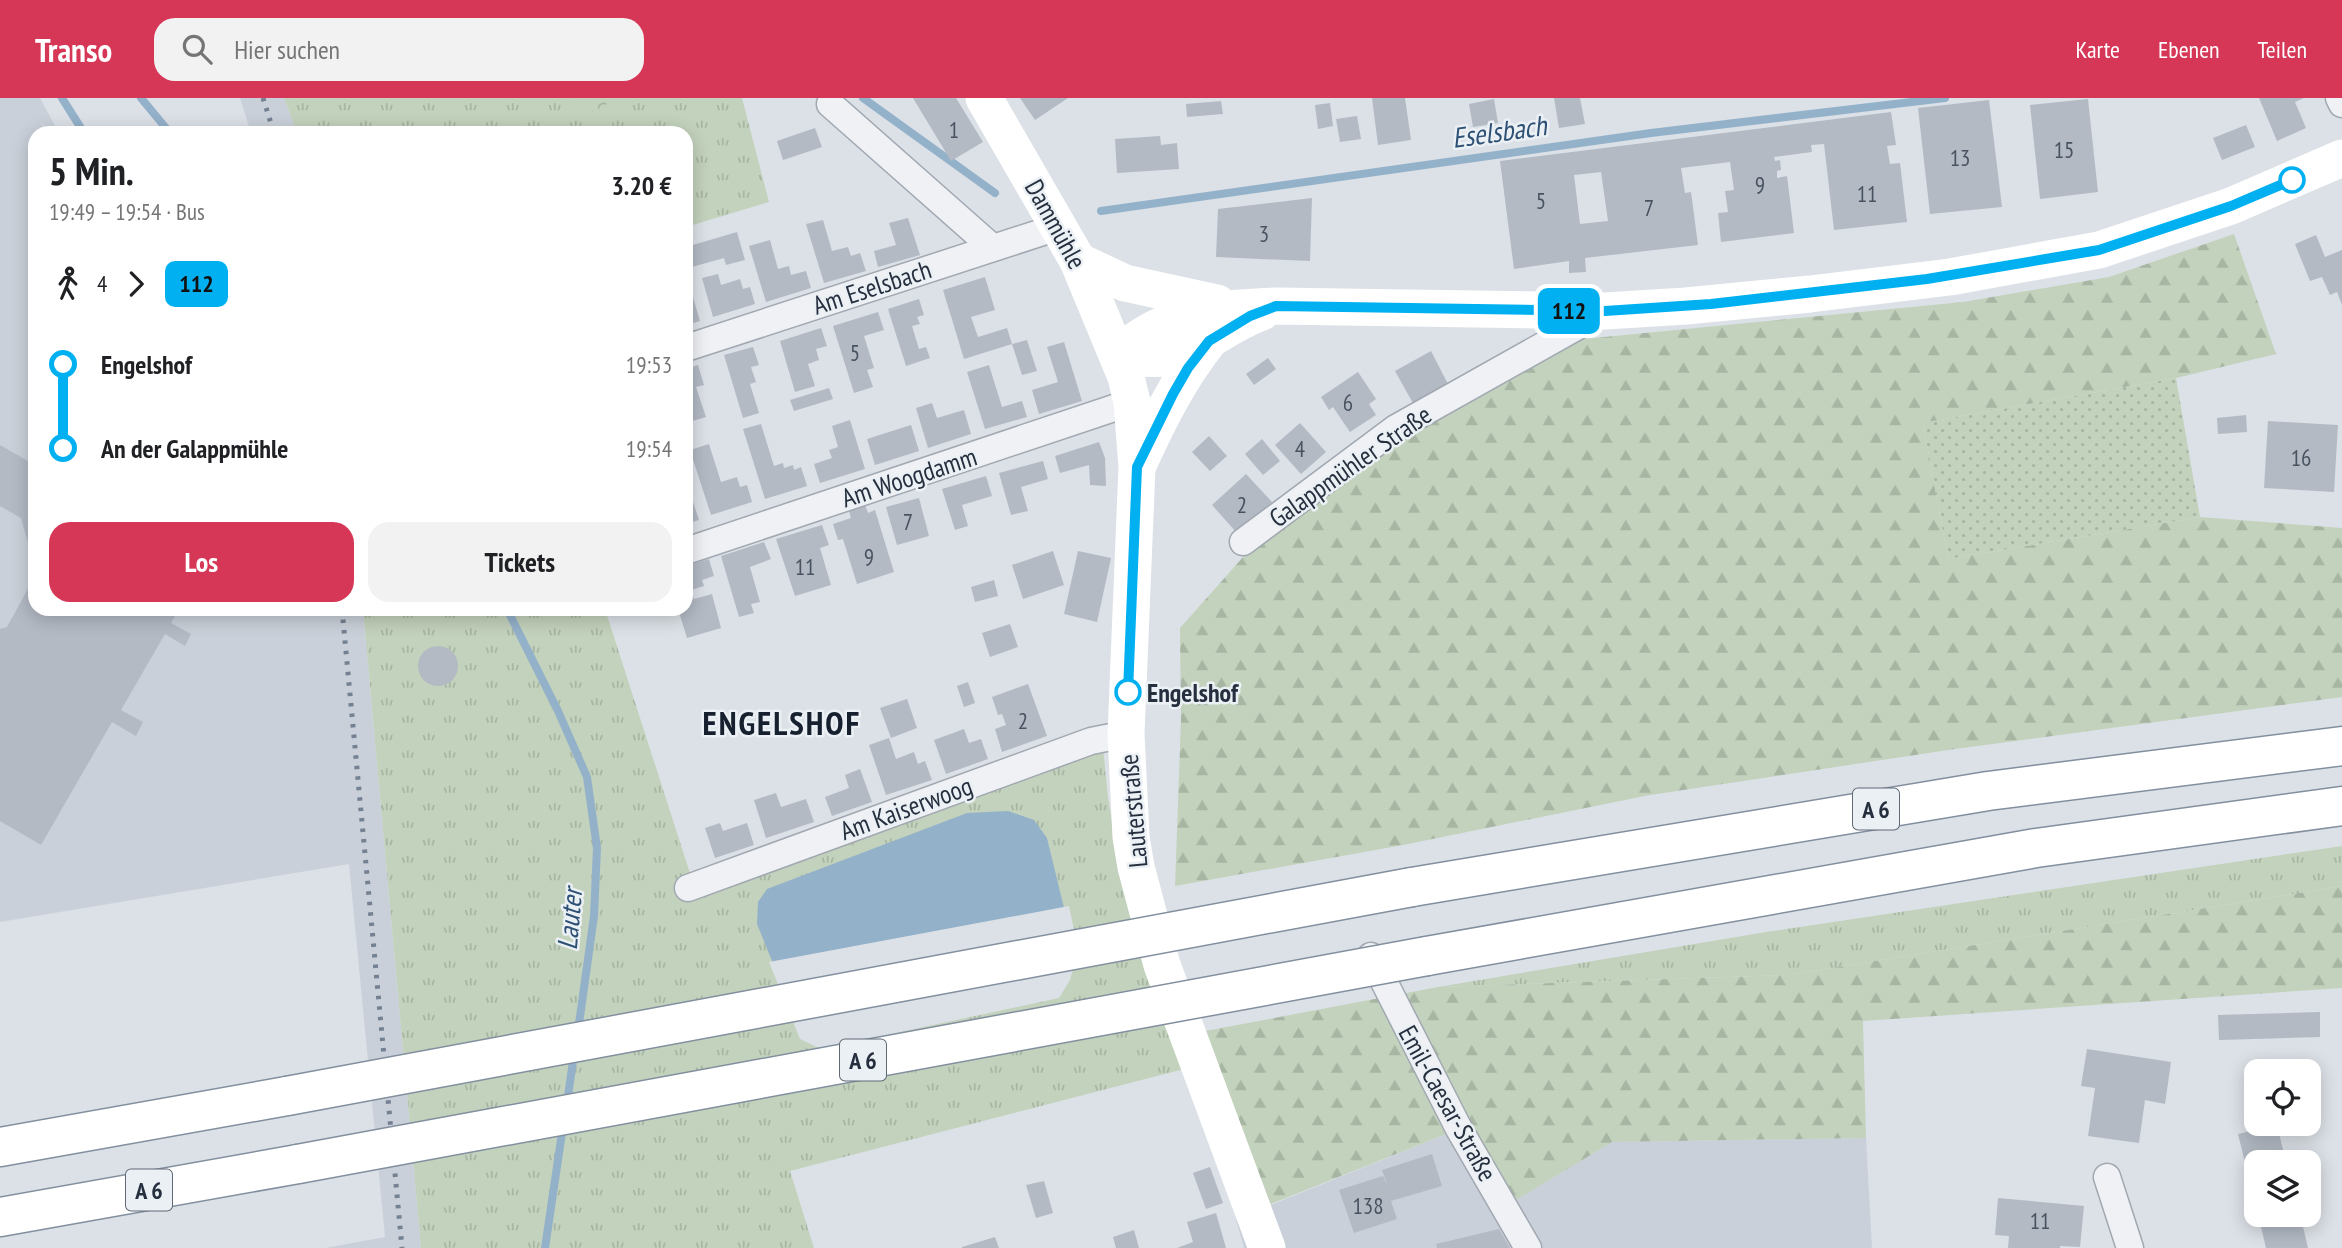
<!DOCTYPE html>
<html lang="de">
<meta charset="utf-8">
<style>
body{margin:0;font-family:"PT Sans Narrow",sans-serif;background:#f2f2f2;color:#202124;height:100vh;display:flex;flex-direction:column;font-size:26px;white-space:nowrap}
*{box-sizing:border-box;margin:0}
p{font-size:23px;color:#757577}
.icon{flex:none;width:38px;height:38px;fill:none;stroke:currentColor;stroke-width:2;stroke-linecap:round;stroke-linejoin:round}
.map{position:relative;flex:1;overflow:hidden}
.panel{position:absolute;left:28px;top:28px;width:665px;height:490px;display:flex;flex-direction:column;background:#fff;border-radius:21px;box-shadow:0 4px 18px #0003}
.panel>*{flex:none}
.badge{padding:0 14px;border-radius:10px;font-size:24px;line-height:46px}
.fabs{position:absolute;left:2244px;top:961px;display:grid;gap:14px}
.fabs a{display:grid;place-items:center;width:77px;height:77px;border-radius:14px;background:#fff;box-shadow:0 4px 18px #0003;font-size:35px}
.map>.badge{position:absolute;translate:-50% -50%;box-shadow:0 0 0 4px #fff}
.legs{display:flex;align-items:center;gap:10px;height:77px;padding:0 21px;font-size:23px}
.legs p{margin-inline-start:auto}
.headline{display:flex;align-items:center;justify-content:space-between;height:119px;padding:0 21px}
h1{font-size:38px;font-weight:700;line-height:52px}
.cta{display:flex;gap:14px;margin-top:auto;padding:14px 21px}
.cta a{flex:1;height:80px;border-radius:21px;background:#d63757;color:#fff;font-size:28px;font-weight:700;line-height:80px;text-align:center}
.cta a+a{background:#f2f2f2;color:#202124}
ul{padding:0 21px;list-style:none}
li{display:flex;align-items:center;gap:24px;height:84px;font-size:26px}
li i{display:grid;place-items:center;width:10px;height:100%;margin:0 9px;background:currentColor}
li i::after{content:'';width:18px;height:18px;margin:-9px;border:5px solid;border-radius:50%;background:#fff}
li p{margin-inline-start:auto}
li:first-child i{background:linear-gradient(#0000 50%,currentColor 0)}
li:last-child i{background:linear-gradient(currentColor 50%,#0000 0)}
header{display:flex;align-items:center;gap:42px;box-sizing:border-box;height:98px;padding:0 35px;background:#d63757;color:#fff}
header strong{font-size:33px}
nav{display:flex;gap:38px;margin-inline-start:auto;font-size:24px}
.search{width:490px;height:63px;background:#f2f2f2;display:flex;align-items:center;gap:18px;box-sizing:border-box;padding:0 24px;border-radius:21px;color:#757577;font-size:26px}
.map>svg:first-child{display:block}
.built{fill:#cad0d9}
.grass{fill:url(#grass-tufts)}
.forest{fill:url(#forest-firs)}
.park{fill:url(#park-crowns)}
.garden{fill:url(#garden-dots)}
.water{fill:#94b1ca}
.pier{fill:#dce1e7}
.lines{fill:none;stroke-linecap:round;stroke-linejoin:round}
.stream{stroke:#94b1ca;stroke-width:8}
.building{fill:#b3bac4;fill-rule:evenodd}
.street-casing{stroke:#a1a8b1;stroke-width:29}
.highway-casing{stroke:#828f9f;stroke-width:41}
.street{stroke:#eff1f5;stroke-width:26}
.secondary{stroke:#fff;stroke-width:37}
.highway{stroke:#fff;stroke-width:38}
.rail{stroke:#748192;stroke-width:5;stroke-dasharray:3.5 7;stroke-linecap:butt}
.highway-bridge-casing{stroke:#828f9f;stroke-width:41;stroke-linecap:butt}
.highway-bridge{stroke:#fff;stroke-width:38}
.line-1-casing{stroke:#fff;stroke-width:16}
.line-1{stroke:#00b0f0;stroke-width:10}
.stop-1-dot{fill:#fff;stroke:#00b0f0;stroke-width:3.5}
.labels{text-anchor:middle;dominant-baseline:central;stroke-width:5;stroke-linejoin:round;paint-order:stroke}
.number-label{font-size:23px;fill:#485260}
.shield{fill:#ebf0f5;stroke:#606975;stroke-width:2}
.shield-label{font-size:24px;font-weight:bold;fill:#252f3e}
.street-label{font-size:26px;fill:#252f3e;stroke:#ebf0f5}
.stop-label{font-size:26px;font-weight:bold;fill:#252f3e;stroke:#ebf0f5;text-anchor:start}
.water-label{font-size:28px;font-style:italic;fill:#2d5074;stroke:#ebf0f5}
.district-label{font-size:33px;font-weight:bold;letter-spacing:2px;fill:#17202f;stroke:#ebf0f5}
</style>
<header>
<strong>Transo</strong>
<div class="search"><svg class="icon" aria-label="search" viewBox="0 0 24 24"><circle cx="10" cy="10" r="6"/><path d="M15 15l6 6"/></svg>Hier suchen</div>
<nav><a>Karte</a><a>Ebenen</a><a>Teilen</a></nav>
</header>
<div class="map">
<svg width="2342" height="1150" viewBox="0 0 2342 1150">
<defs>
<pattern id="grass-tufts" width="24" height="20" patternUnits="userSpaceOnUse" patternTransform="scale(1.75)"><rect width="24" height="20" fill="#c3d2bc"/><path d="M3 7l-1-3M5 7V3M7 7l1-3M15 17l-1-3M17 17v-4M19 17l1-3" fill="none" stroke="#a7b5a3"/></pattern>
<pattern id="forest-firs" width="22" height="20" patternUnits="userSpaceOnUse" patternTransform="scale(1.75)"><rect width="22" height="20" fill="#c3d2bc"/><path d="M5 1l3.5 6h-7zM16 11l3.5 6h-7z" fill="#a7b5a3"/></pattern>
<pattern id="park-crowns" width="20" height="18" patternUnits="userSpaceOnUse" patternTransform="scale(1.75)"><rect width="20" height="18" fill="#c3d2bc"/><path d="M2 6a3 3 0 1 1 6 0M12 15a3 3 0 1 1 6 0" fill="none" stroke="#a7b5a3"/></pattern>
<pattern id="garden-dots" width="8" height="8" patternUnits="userSpaceOnUse" patternTransform="scale(1.75)"><rect width="8" height="8" fill="#c3d2bc"/><path d="M2 2h.1M6 6h.1" fill="none" stroke="#a7b5a3" stroke-width="1.8" stroke-linecap="round"/></pattern>
</defs>
<rect width="100%" height="100%" fill="#dce1e7"/>
<!-- built -->
<g class="built">
<polygon points="0,0 40,0 59,35 50,35 40,23 47,35 35,35 35,511 363,511 421,1150 325,1150 385,1139 349,766 0,824"/>
<polygon points="240,0 284,0 297,35 251,35"/>
<polygon points="1459,1031 1506,1108 1611,1044 1866,1040 1872,1150 1244,1150 1236,1121"/>
</g>
<!-- grass -->
<g class="grass">
<polygon points="284,0 742,0 769,104 686,129 686,35 297,35"/>
<polygon points="363,511 605,511 696,794 1103,650 1108,699 1123,791 1184,971 790,1073 814,1150 421,1150"/>
<polygon points="2342,748 2342,788 1788,877 1438,889 1766,834"/>
</g>
<!-- forest -->
<g class="forest">
<polygon points="2234,136 2276,256 2176,280 1923,325 1948,461 2200,419 2342,430 2342,599 1955,651 1650,697 1403,747 1175,788 1181,622 1180,530 1244,458 1404,342 1584,241 1963,204 2109,179"/>
<polygon points="2342,788 2342,890 1863,923 1866,1040 1612,1044 1506,1108 1459,1031 1263,1109 1200,934 1438,889 1788,877"/>
</g>
<!-- park -->
<polygon class="park" points="560,0 606,0 607,17 564,2"/>
<!-- garden -->
<polygon class="garden" points="2176,280 2200,419 1948,461 1923,325"/>
<!-- water -->
<polygon class="water" points="1008,713 1034,722 1047,740 1074,851 803,939 757,826 758,804 767,791 967,715"/>
<!-- pier -->
<polygon class="pier" points="1069,808 1078,851 1070,882 1059,900 821,951 800,941 769,864"/>
<g class="lines">
<!-- stream -->
<g class="stream">
<polyline points="62,0 84,35"/>
<polyline points="141,0 170,35"/>
<polyline points="863,0 995,95"/>
<polyline points="1101,113 1651,35 1945,0"/>
<polyline points="507,511 558,613 587,679 597,750 594,818 578,933"/>
<polyline points="567,1005 574,956"/>
<polyline points="545,1150 563,1028"/>
</g>
</g>
<!-- building -->
<g class="building">
<polygon points="913,0 956,0 983,44 951,63"/>
<polygon points="1020,0 1068,0 1035,22"/>
<polygon points="1372,0 1405,0 1411,42 1378,47"/>
<polygon points="1554,0 1580,0 1585,26 1559,30"/>
<polygon points="2259,0 2304,0 2295,4 2306,30 2277,43"/>
<polygon points="1494,1 1498,25 1473,29 1469,6"/>
<polygon points="2088,1 2098,94 2040,101 2030,7"/>
<polygon points="1989,2 2002,109 1930,116 1918,10"/>
<polygon points="1221,3 1223,16 1187,19 1186,6"/>
<polygon points="1330,5 1333,28 1318,31 1315,7"/>
<path d="M1891,14L1896,47L1887,48L1890,66L1900,65L1907,124L1834,132L1824,46L1811,47L1812,54L1774,59L1775,63L1780,62L1781,72L1777,73V80L1787,78L1794,135L1721,144L1718,115L1728,114L1725,93L1734,92L1730,64L1681,70L1685,95L1691,94L1698,147L1585,160L1586,174L1569,175V163L1514,171L1500,63ZM1601,74L1608,123L1580,126L1574,77Z"/>
<polygon points="1357,18 1361,41 1340,44 1336,21"/>
<polygon points="2246,27 2255,49 2222,62 2213,40"/>
<polygon points="815,30 822,49 783,62 777,43"/>
<polygon points="1160,38 1161,47 1177,45 1179,71 1117,75 1115,41"/>
<polygon points="1312,100 1310,163 1216,159 1218,111"/>
<polygon points="908,120 920,157 878,169 874,153 896,147 889,125"/>
<polygon points="823,122 832,153 848,149 851,158 860,155 866,173 824,185 806,126"/>
<polygon points="737,134 745,162 726,167 724,160 692,169 686,149"/>
<polygon points="2316,137 2325,159 2342,152 2342,207 2337,194 2330,197 2322,179 2310,183 2295,146"/>
<polygon points="770,142 778,171 789,168 791,177 806,173 811,190 766,204 749,148"/>
<polygon points="718,176 721,187 740,181 743,191 750,189 755,206 713,219 702,180"/>
<polygon points="985,179 995,212 971,219 978,239 1007,230 1012,246 964,261 943,192"/>
<polygon points="692,196 700,223 686,227 686,198"/>
<polygon points="919,201 924,217 917,219 920,226 912,228 919,251 926,249 930,260 906,268 888,211"/>
<polygon points="878,214 884,232 864,238 874,270 867,272 873,289 854,295 833,228"/>
<polygon points="821,230 827,248 816,251 819,262 808,266 815,288 795,294 780,243"/>
<polygon points="1027,242 1037,273 1022,277 1012,246"/>
<polygon points="1064,244 1082,303 1039,316 1032,292 1058,284 1047,249"/>
<polygon points="753,249 759,267 751,269 756,284 750,286 759,315 743,320 724,257"/>
<polygon points="1431,253 1449,288 1414,307 1395,273"/>
<polygon points="1268,260 1276,271 1254,287 1246,276"/>
<polygon points="698,267 704,287 696,289 706,319 686,325 686,271"/>
<polygon points="989,267 1002,309 1022,303 1027,319 985,331 967,274"/>
<polygon points="1358,274 1376,301 1369,306 1376,317 1350,334 1333,309 1329,312 1321,299"/>
<polygon points="829,290 833,301 794,313 790,302"/>
<polygon points="932,305 937,320 964,312 971,336 928,350 916,310"/>
<polygon points="2246,317 2247,334 2218,336 2217,320"/>
<polygon points="850,322 865,371 820,385 814,366 832,360 829,352 838,349 832,328"/>
<polygon points="2268,323 2338,327 2334,394 2264,390"/>
<polygon points="1300,325 1326,354 1301,376 1275,347"/>
<polygon points="761,326 774,368 783,365 784,370 793,367 794,372 801,369 807,388 765,401 743,331"/>
<polygon points="911,327 919,353 875,367 867,341"/>
<polygon points="1209,338 1227,358 1210,373 1192,354"/>
<polygon points="1262,341 1280,363 1263,377 1245,356"/>
<polygon points="1099,344 1105,360 1106,388 1090,387 1089,367 1060,375 1055,358"/>
<polygon points="709,346 721,384 737,379 740,389 747,387 752,404 711,417 690,352"/>
<polygon points="0,347 35,367 35,469 21,420 0,408"/>
<polygon points="1043,363 1048,381 1021,389 1028,413 1011,417 999,375"/>
<polygon points="1246,376 1272,404 1237,435 1212,407"/>
<polygon points="986,378 992,398 962,407 968,428 955,432 942,391"/>
<polygon points="919,400 929,438 897,447 886,409"/>
<polygon points="693,404 699,422 686,426 686,406"/>
<polygon points="864,404 868,415 875,412 894,474 857,486 843,441 838,442 833,426 851,420 848,409"/>
<polygon points="822,427 829,447 820,450 831,487 795,498 776,441"/>
<polygon points="764,444 771,461 750,469 760,504 751,506 754,515 739,519 721,458"/>
<polygon points="1053,453 1064,487 1023,501 1012,467"/>
<polygon points="1078,453 1111,460 1097,524 1064,516"/>
<polygon points="691,459 693,466 709,461 714,478 702,482 704,488 691,492 694,501 712,496 721,530 687,540 678,511 686,511 686,461"/>
<polygon points="35,478 35,511 179,511 171,525 191,536 185,548 165,536 121,612 143,624 136,638 112,624 41,747 0,723 0,531 7,529"/>
<polygon points="994,482 998,498 975,504 971,489"/>
<polygon points="1010,526 1018,549 990,559 982,535"/>
<circle cx="438" cy="568" r="20"/>
<polygon points="968,584 975,605 964,609 957,588"/>
<polygon points="1028,586 1047,638 1002,654 995,631 1006,627 1002,616 998,617 992,599"/>
<polygon points="907,601 917,630 891,640 880,610"/>
<polygon points="964,631 969,645 981,641 988,661 946,676 934,642"/>
<polygon points="889,640 896,661 914,654 918,666 925,663 932,682 886,697 869,647"/>
<polygon points="860,671 872,704 832,718 825,699 849,690 845,677"/>
<polygon points="776,695 781,709 806,701 814,724 766,740 754,702"/>
<polygon points="720,725 723,733 747,725 754,747 715,760 705,730"/>
<polygon points="2320,914 2320,939 2219,942 2218,917"/>
<polygon points="2087,951 2171,964 2165,1006 2145,1002 2139,1045 2088,1038 2095,990 2081,988"/>
<polygon points="2277,1027 2286,1064 2256,1064 2255,1105 2238,1036"/>
<polygon points="1432,1056 1442,1088 1391,1103 1397,1121 1354,1135 1339,1092 1383,1078 1388,1089 1382,1072"/>
<polygon points="1210,1069 1223,1105 1206,1111 1193,1075"/>
<polygon points="1044,1083 1053,1115 1036,1120 1026,1087"/>
<polygon points="1998,1100 2084,1108 2080,1149 2060,1148 2060,1150 2008,1150 2009,1138 1995,1137"/>
<polygon points="1216,1115 1226,1150 1177,1150 1193,1144 1187,1124"/>
<polygon points="2258,1116 2300,1116 2308,1150 2266,1150"/>
<polygon points="1499,1131 1510,1150 1437,1150 1436,1146"/>
<polygon points="1134,1132 1139,1150 1116,1150 1113,1139"/>
<polygon points="995,1139 999,1150 962,1150 962,1149"/>
</g>
<g class="lines">
<defs>
<g id="street">
<polyline points="2339,0 2342,6"/>
<polyline points="830,6 993,150"/>
<polyline points="686,250 1058,129"/>
<polyline points="1243,444 1396,330 1603,214"/>
<polyline points="686,453 1132,304"/>
<polyline points="688,790 1091,643 1126,636"/>
<polyline points="1371,858 1459,1031 1528,1150"/>
<polyline points="2107,1079 2130,1150"/>
</g>
<g id="highway">
<polyline points="1412,789 1988,693 2342,648"/>
<polyline points="1427,858 2036,750 2342,708"/>
<polyline points="0,1049 287,998"/>
<polyline points="0,1119 298,1066"/>
</g>
</defs>
<!-- street casing -->
<use href="#street" class="street-casing"/>
<!-- highway casing -->
<use href="#highway" class="highway-casing"/>
<!-- street -->
<use href="#street" class="street"/>
<!-- secondary -->
<g class="secondary">
<polyline points="984,0 1078,163 1126,279 1132,304 1137,369 1126,636 1131,739 1136,769 1162,867 1267,1150"/>
<polyline points="1078,163 1125,185 1217,205"/>
<path d="M1118,256C1168,212 1213,211 1276,208L1605,213L1686,208L1810,196L1950,179L2099,152L2231,108L2342,60"/>
<path d="M1118,256C1190,274 1203,236 1262,214"/>
<path d="M1139,365C1159,321 1179,281 1209,243"/>
</g>
<!-- highway -->
<use href="#highway" class="highway"/>
<!-- rail -->
<g class="rail">
<polyline points="263,0 274,35"/>
<polyline points="342,511 402,1150"/>
</g>
<defs>
<g id="highway-bridge">
<polyline points="287,998 1412,789"/>
<polyline points="298,1066 1427,858"/>
</g>
</defs>
<!-- highway-bridge casing -->
<use href="#highway-bridge" class="highway-bridge-casing"/>
<!-- highway-bridge -->
<use href="#highway-bridge" class="highway-bridge"/>
</g>
<g class="lines">
<defs>
<polyline id="line-1" points="1128,594 1137,369 1173,296 1188,270 1209,243 1250,218 1276,208 1605,213 1711,206 1927,181 2099,152 2231,108 2292,82"/>
</defs>
<!-- line-1 casing -->
<use href="#line-1" class="line-1-casing"/>
<!-- line-1 -->
<use href="#line-1" class="line-1"/>
</g>
<!-- markers -->
<g class="stop-1-dot">
<circle cx="2292" cy="82" r="12"/>
<circle cx="1128" cy="594" r="12"/>
</g>
<g class="labels">
<!-- number labels -->
<g class="number-label">
<text x="954" y="31">1</text>
<text x="2064" y="51">15</text>
<text x="1960" y="59">13</text>
<text x="1760" y="86">9</text>
<text x="1867" y="95">11</text>
<text x="1541" y="102">5</text>
<text x="1649" y="109">7</text>
<text x="1264" y="135">3</text>
<text x="855" y="254">5</text>
<text x="1348" y="304">6</text>
<text x="1300" y="350">4</text>
<text x="2301" y="359">16</text>
<text x="1242" y="406">2</text>
<text x="908" y="423">7</text>
<text x="869" y="458">9</text>
<text x="805" y="468">11</text>
<text x="1023" y="622">2</text>
<text x="1368" y="1107">138</text>
<text x="2040" y="1122">11</text>
</g>
<!-- shield labels -->
<g class="shield">
<rect x="1853" y="690.5" width="46" height="41" rx="5"/>
<rect x="840" y="941.5" width="46" height="41" rx="5"/>
<rect x="126" y="1071.5" width="46" height="41" rx="5"/>
</g>
<g class="shield-label">
<text x="1876" y="711">A 6</text>
<text x="863" y="962">A 6</text>
<text x="149" y="1092">A 6</text>
</g>
<!-- street labels -->
<g class="street-label">
<text transform="translate(1056 126) rotate(61)">Dammühle</text>
<text transform="translate(872 189) rotate(-18)">Am Eselsbach</text>
<text transform="translate(1350 368) rotate(-35)">Galappmühler Straße</text>
<text transform="translate(909 379) rotate(-18)">Am Woogdamm</text>
<text transform="translate(906 710) rotate(-20)">Am Kaiserwoog</text>
<text transform="translate(1133 713) rotate(-95)">Lauterstraße</text>
<text transform="translate(1448 1005) rotate(61)">Emil-Caesar-Straße</text>
</g>
<!-- stop labels -->
<g class="stop-label">
<text x="1147" y="594">Engelshof</text>
</g>
<!-- water labels -->
<g class="water-label">
<text transform="translate(1499 33) rotate(-8)">Eselsbach</text>
<text transform="translate(569 821) rotate(-85)">Lauter</text>
</g>
<!-- district labels -->
<g class="district-label">
<text x="782" y="624">ENGELSHOF</text>
</g>
</g>
</svg>
<div class="fabs">
<a><svg class="icon" aria-label="locate" viewBox="0 0 24 24"><circle cx="12" cy="12" r="6"/><path d="M12 2v4M12 18v4M2 12h4M18 12h4"/></svg></a>
<a><svg class="icon" aria-label="layers" viewBox="0 0 24 24"><path d="M12 4l9 5-9 5-9-5zM3 14l9 5 9-5"/></svg></a>
</div>
<b class="badge" style="left:1569px;top:213px;background:#00b0f0;color:#111">112</b>
<section class="panel">
<div class="headline"><div><h1>5 Min.</h1><p>19:49 – 19:54 · Bus</p></div><b>3.20 €</b></div>
<div class="legs"><svg class="icon" aria-label="walk" viewBox="0 0 24 24"><circle cx="13" cy="4" r="2"/><path d="M13 8l-2 6 4 7M11 14l-3 7M7 12l3-4h3l4 4"/></svg>4<svg class="icon" aria-label="forward" viewBox="0 0 24 24"><path d="M9 5l7 7-7 7"/></svg><b class="badge" style="background:#00b0f0;color:#111">112</b></div>
<ul>
<li><i style="color:#00b0f0"></i><b>Engelshof</b><p>19:53</p></li>
<li><i style="color:#00b0f0"></i><b>An der Galappmühle</b><p>19:54</p></li>
</ul>
<div class="cta"><a>Los</a><a>Tickets</a></div>
</section>
</div>
